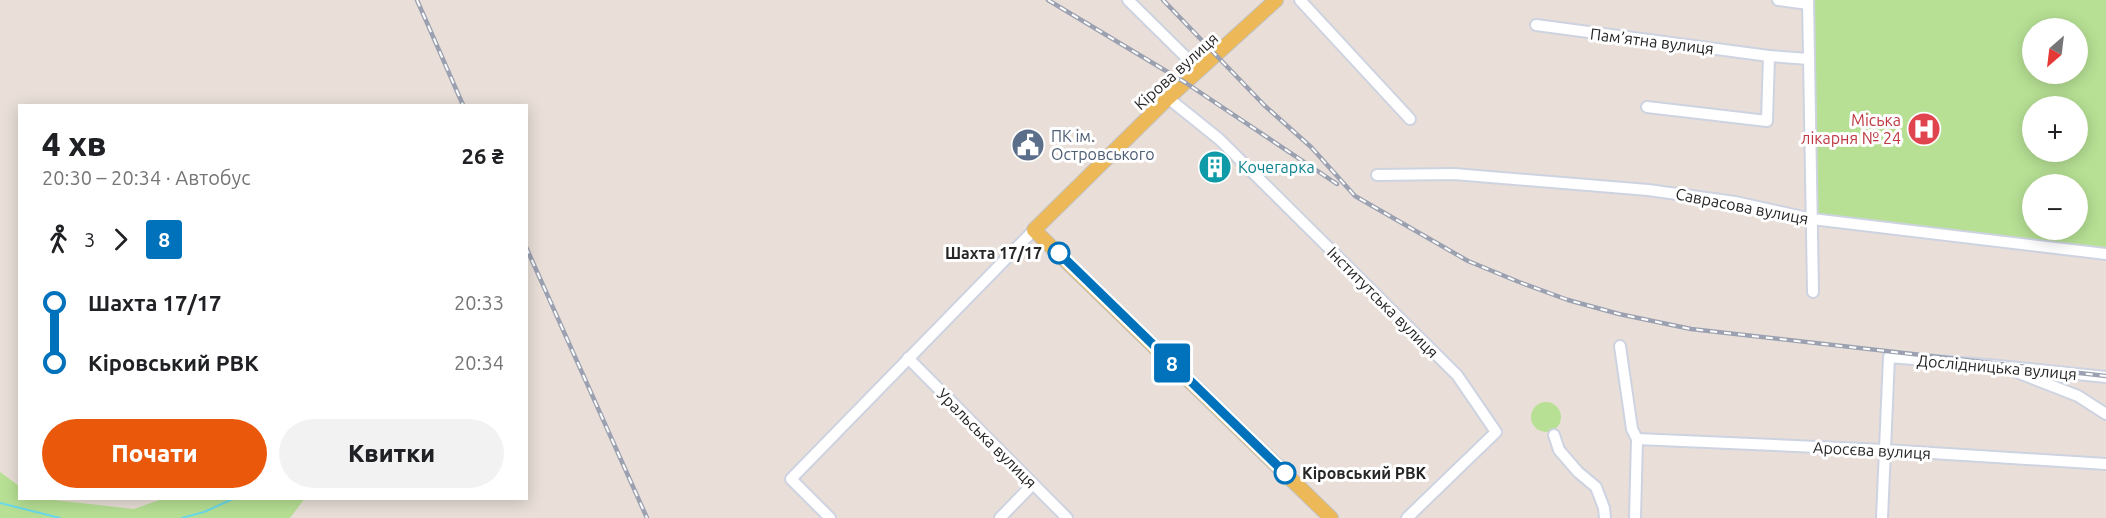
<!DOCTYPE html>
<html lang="uk">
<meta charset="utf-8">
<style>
body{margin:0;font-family:Ubuntu,sans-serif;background:#f2f2f2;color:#202124;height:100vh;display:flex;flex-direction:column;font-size:22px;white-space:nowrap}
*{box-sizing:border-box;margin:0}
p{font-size:20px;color:#757577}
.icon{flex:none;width:33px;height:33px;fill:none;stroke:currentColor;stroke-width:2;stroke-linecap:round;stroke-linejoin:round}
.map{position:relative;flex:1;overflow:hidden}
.details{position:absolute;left:18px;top:104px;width:510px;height:396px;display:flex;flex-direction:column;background:#fff;border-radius:0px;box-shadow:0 3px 15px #0003}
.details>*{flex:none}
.badge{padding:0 12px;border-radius:4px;font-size:21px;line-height:39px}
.needle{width:39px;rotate:208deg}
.tools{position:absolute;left:2022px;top:18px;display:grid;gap:12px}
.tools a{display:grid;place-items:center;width:66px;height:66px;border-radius:50%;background:#fff;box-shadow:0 3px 15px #0003;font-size:30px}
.map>.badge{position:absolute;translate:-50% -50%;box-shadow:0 0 0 3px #fff}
.legs{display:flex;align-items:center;gap:9px;height:66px;padding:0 24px;font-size:20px}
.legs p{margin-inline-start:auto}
.overview{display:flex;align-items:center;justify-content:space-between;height:102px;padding:0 24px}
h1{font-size:33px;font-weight:800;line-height:45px}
.cta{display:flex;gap:12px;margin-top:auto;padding:12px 24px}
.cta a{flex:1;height:69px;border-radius:36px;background:#ea580c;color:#fff;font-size:24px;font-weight:800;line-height:69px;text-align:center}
.cta a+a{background:#f2f2f2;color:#202124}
ul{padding:0 24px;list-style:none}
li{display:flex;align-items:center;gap:21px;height:60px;font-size:22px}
li i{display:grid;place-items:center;width:9px;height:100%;margin:0 8px;background:currentColor}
li i::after{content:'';width:15px;height:15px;margin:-8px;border:4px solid;border-radius:50%;background:#fff}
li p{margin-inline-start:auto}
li:first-child i{background:linear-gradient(#0000 50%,currentColor 0)}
li:last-child i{background:linear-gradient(currentColor 50%,#0000 0)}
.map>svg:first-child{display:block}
.green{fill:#b7e094;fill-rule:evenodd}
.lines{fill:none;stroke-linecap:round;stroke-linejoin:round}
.stream{stroke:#6ad9ec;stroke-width:2}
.minor-casing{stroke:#cdd3e0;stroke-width:14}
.major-casing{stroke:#c2c2c2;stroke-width:16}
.minor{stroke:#fff;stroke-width:10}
.major{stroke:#edb958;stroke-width:14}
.rail-casing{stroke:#9ba1b1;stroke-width:4.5}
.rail{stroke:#fff;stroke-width:2;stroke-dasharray:7;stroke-linecap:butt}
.line-1-casing{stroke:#fff;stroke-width:14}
.line-1{stroke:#0072bc;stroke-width:9}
.stop-1-dot{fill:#fff;stroke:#0072bc;stroke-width:3}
.labels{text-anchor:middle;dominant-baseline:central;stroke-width:6;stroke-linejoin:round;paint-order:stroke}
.street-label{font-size:16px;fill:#262626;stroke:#fff}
.health-label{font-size:16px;fill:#be3a42;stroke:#fff;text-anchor:end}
.service-label{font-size:16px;fill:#4e5e75;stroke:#fff;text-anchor:start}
.culture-label{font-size:16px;fill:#0d838f;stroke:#fff;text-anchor:start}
.stop-label{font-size:16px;font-weight:bold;fill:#262626;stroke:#fff;text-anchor:end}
</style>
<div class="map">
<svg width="2106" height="518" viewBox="0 0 2106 518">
<rect width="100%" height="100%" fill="#e9dfd8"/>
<!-- green -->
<g class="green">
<path d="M1815,0H2106V252L1816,216ZM2032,28H2078V74H2032ZM2032,106H2078V152H2032ZM2032,184H2078V230H2032Z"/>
<circle cx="1546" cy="417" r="15"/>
<polygon points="0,472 19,486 20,498 36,498 134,509 165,498 305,498 290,518 0,518"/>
</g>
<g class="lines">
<!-- stream -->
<g class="stream">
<polyline points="0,503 60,518"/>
<polyline points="182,518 204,512 235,498"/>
</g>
<defs>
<g id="minor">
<polyline points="1128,0 1198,69"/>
<polyline points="1300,0 1410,119"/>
<polyline points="1778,0 1808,4"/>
<polyline points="1808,0 1813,292"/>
<polyline points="1536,25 1769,56 1809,59"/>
<polyline points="1168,98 1219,139 1457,375 1496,432 1407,518"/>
<polyline points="1647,107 1767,121 1769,56"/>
<polyline points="1377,175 1454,174 1648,190 1735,202 1812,219 2106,254"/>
<polyline points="1620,346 1632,429 1637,439 1635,518"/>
<polyline points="908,358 1067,518"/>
<polyline points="2014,371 2078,396 2106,414"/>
<polyline points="1554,435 1559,450 1578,472 1596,487 1604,508 1605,518"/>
<polyline points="1637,439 1885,450 2106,464"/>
<polyline points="830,518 791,479 1034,230"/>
<polyline points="1000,518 1033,484"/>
<polyline points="1882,518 1889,357 1999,366 2106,377"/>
</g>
<polyline id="major" points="1276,0 1168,98 1034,230 1331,518"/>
</defs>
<!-- minor casing -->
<use href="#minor" class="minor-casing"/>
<!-- major casing -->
<use href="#major" class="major-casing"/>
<!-- minor -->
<use href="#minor" class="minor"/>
<!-- major -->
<use href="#major" class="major"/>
<defs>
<g id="rail">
<polyline points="417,0 463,105"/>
<polyline points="1048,0 1186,83 1337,184"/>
<polyline points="1163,0 1264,105 1311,147 1355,196 1468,261 1519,282 1568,300 1619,314 1691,329 2106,376"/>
<polyline points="526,247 647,518"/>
</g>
</defs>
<!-- rail casing -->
<use href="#rail" class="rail-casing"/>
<!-- rail -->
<use href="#rail" class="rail"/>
</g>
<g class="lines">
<defs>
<polyline id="line-1" points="1059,253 1285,473"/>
</defs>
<!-- line-1 casing -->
<use href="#line-1" class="line-1-casing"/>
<!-- line-1 -->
<use href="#line-1" class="line-1"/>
</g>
<!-- icons -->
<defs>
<symbol id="hospital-disc" viewBox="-11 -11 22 22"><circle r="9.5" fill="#e0444e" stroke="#fff"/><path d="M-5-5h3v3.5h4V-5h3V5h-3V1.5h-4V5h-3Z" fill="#fff"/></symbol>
<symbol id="civic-disc" viewBox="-11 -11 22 22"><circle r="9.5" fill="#5c6f8a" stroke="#fff"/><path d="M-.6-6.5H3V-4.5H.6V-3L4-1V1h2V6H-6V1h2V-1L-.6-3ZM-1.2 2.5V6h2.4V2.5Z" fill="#fff"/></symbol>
<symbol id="building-disc" viewBox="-11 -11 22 22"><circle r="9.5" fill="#0f9aa8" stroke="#fff"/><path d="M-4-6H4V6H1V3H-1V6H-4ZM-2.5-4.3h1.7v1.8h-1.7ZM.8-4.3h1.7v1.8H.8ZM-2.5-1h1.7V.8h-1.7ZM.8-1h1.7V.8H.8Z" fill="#fff"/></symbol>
</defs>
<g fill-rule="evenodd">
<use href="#hospital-disc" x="1905" y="110" width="38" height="38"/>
<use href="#civic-disc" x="1009" y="126" width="38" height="38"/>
<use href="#building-disc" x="1196" y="148" width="38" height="38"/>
</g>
<!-- markers -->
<g class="stop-1-dot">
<circle cx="1059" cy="253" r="10"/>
<circle cx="1285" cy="473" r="10"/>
</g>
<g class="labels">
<!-- street labels -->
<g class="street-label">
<text transform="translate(1652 41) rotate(7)">Пам’ятна вулиця</text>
<text transform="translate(1176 71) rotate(-42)">Кірова вулиця</text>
<text transform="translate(1742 206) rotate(11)">Саврасова вулиця</text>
<text transform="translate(1383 302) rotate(45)">Інститутська вулиця</text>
<text transform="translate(1997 367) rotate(5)">Дослідницька вулиця</text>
<text transform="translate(987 438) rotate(45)">Уральська вулиця</text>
<text transform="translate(1872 450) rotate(3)">Аросєва вулиця</text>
</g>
<!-- health labels -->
<g class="health-label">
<text x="1901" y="120">Міська<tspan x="1901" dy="18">лікарня № 24</tspan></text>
</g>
<!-- service labels -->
<g class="service-label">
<text x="1051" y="136">ПК ім.<tspan x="1051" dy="18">Островського</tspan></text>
</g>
<!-- culture labels -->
<g class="culture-label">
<text x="1238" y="167">Кочегарка</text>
</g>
<!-- stop labels -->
<g class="stop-label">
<text x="1042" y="253">Шахта 17/17</text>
<text x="1302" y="473" text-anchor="start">Кіровський РВК</text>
</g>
</g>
</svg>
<div class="tools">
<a><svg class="needle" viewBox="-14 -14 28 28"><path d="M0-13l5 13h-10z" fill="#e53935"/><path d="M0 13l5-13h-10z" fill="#757577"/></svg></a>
<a>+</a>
<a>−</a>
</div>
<b class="badge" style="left:1172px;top:363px;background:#0072bc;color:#fff">8</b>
<section class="details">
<div class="overview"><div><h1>4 хв</h1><p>20:30 – 20:34 · Автобус</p></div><b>26 ₴</b></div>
<div class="legs"><svg class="icon" aria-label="walk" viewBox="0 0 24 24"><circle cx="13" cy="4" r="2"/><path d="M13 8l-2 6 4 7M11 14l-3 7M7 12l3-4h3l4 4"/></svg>3<svg class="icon" aria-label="forward" viewBox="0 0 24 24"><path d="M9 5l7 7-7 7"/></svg><b class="badge" style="background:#0072bc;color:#fff">8</b></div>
<ul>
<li><i style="color:#0072bc"></i><b>Шахта 17/17</b><p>20:33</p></li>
<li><i style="color:#0072bc"></i><b>Кіровський РВК</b><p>20:34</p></li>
</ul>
<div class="cta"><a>Почати</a><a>Квитки</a></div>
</section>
</div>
